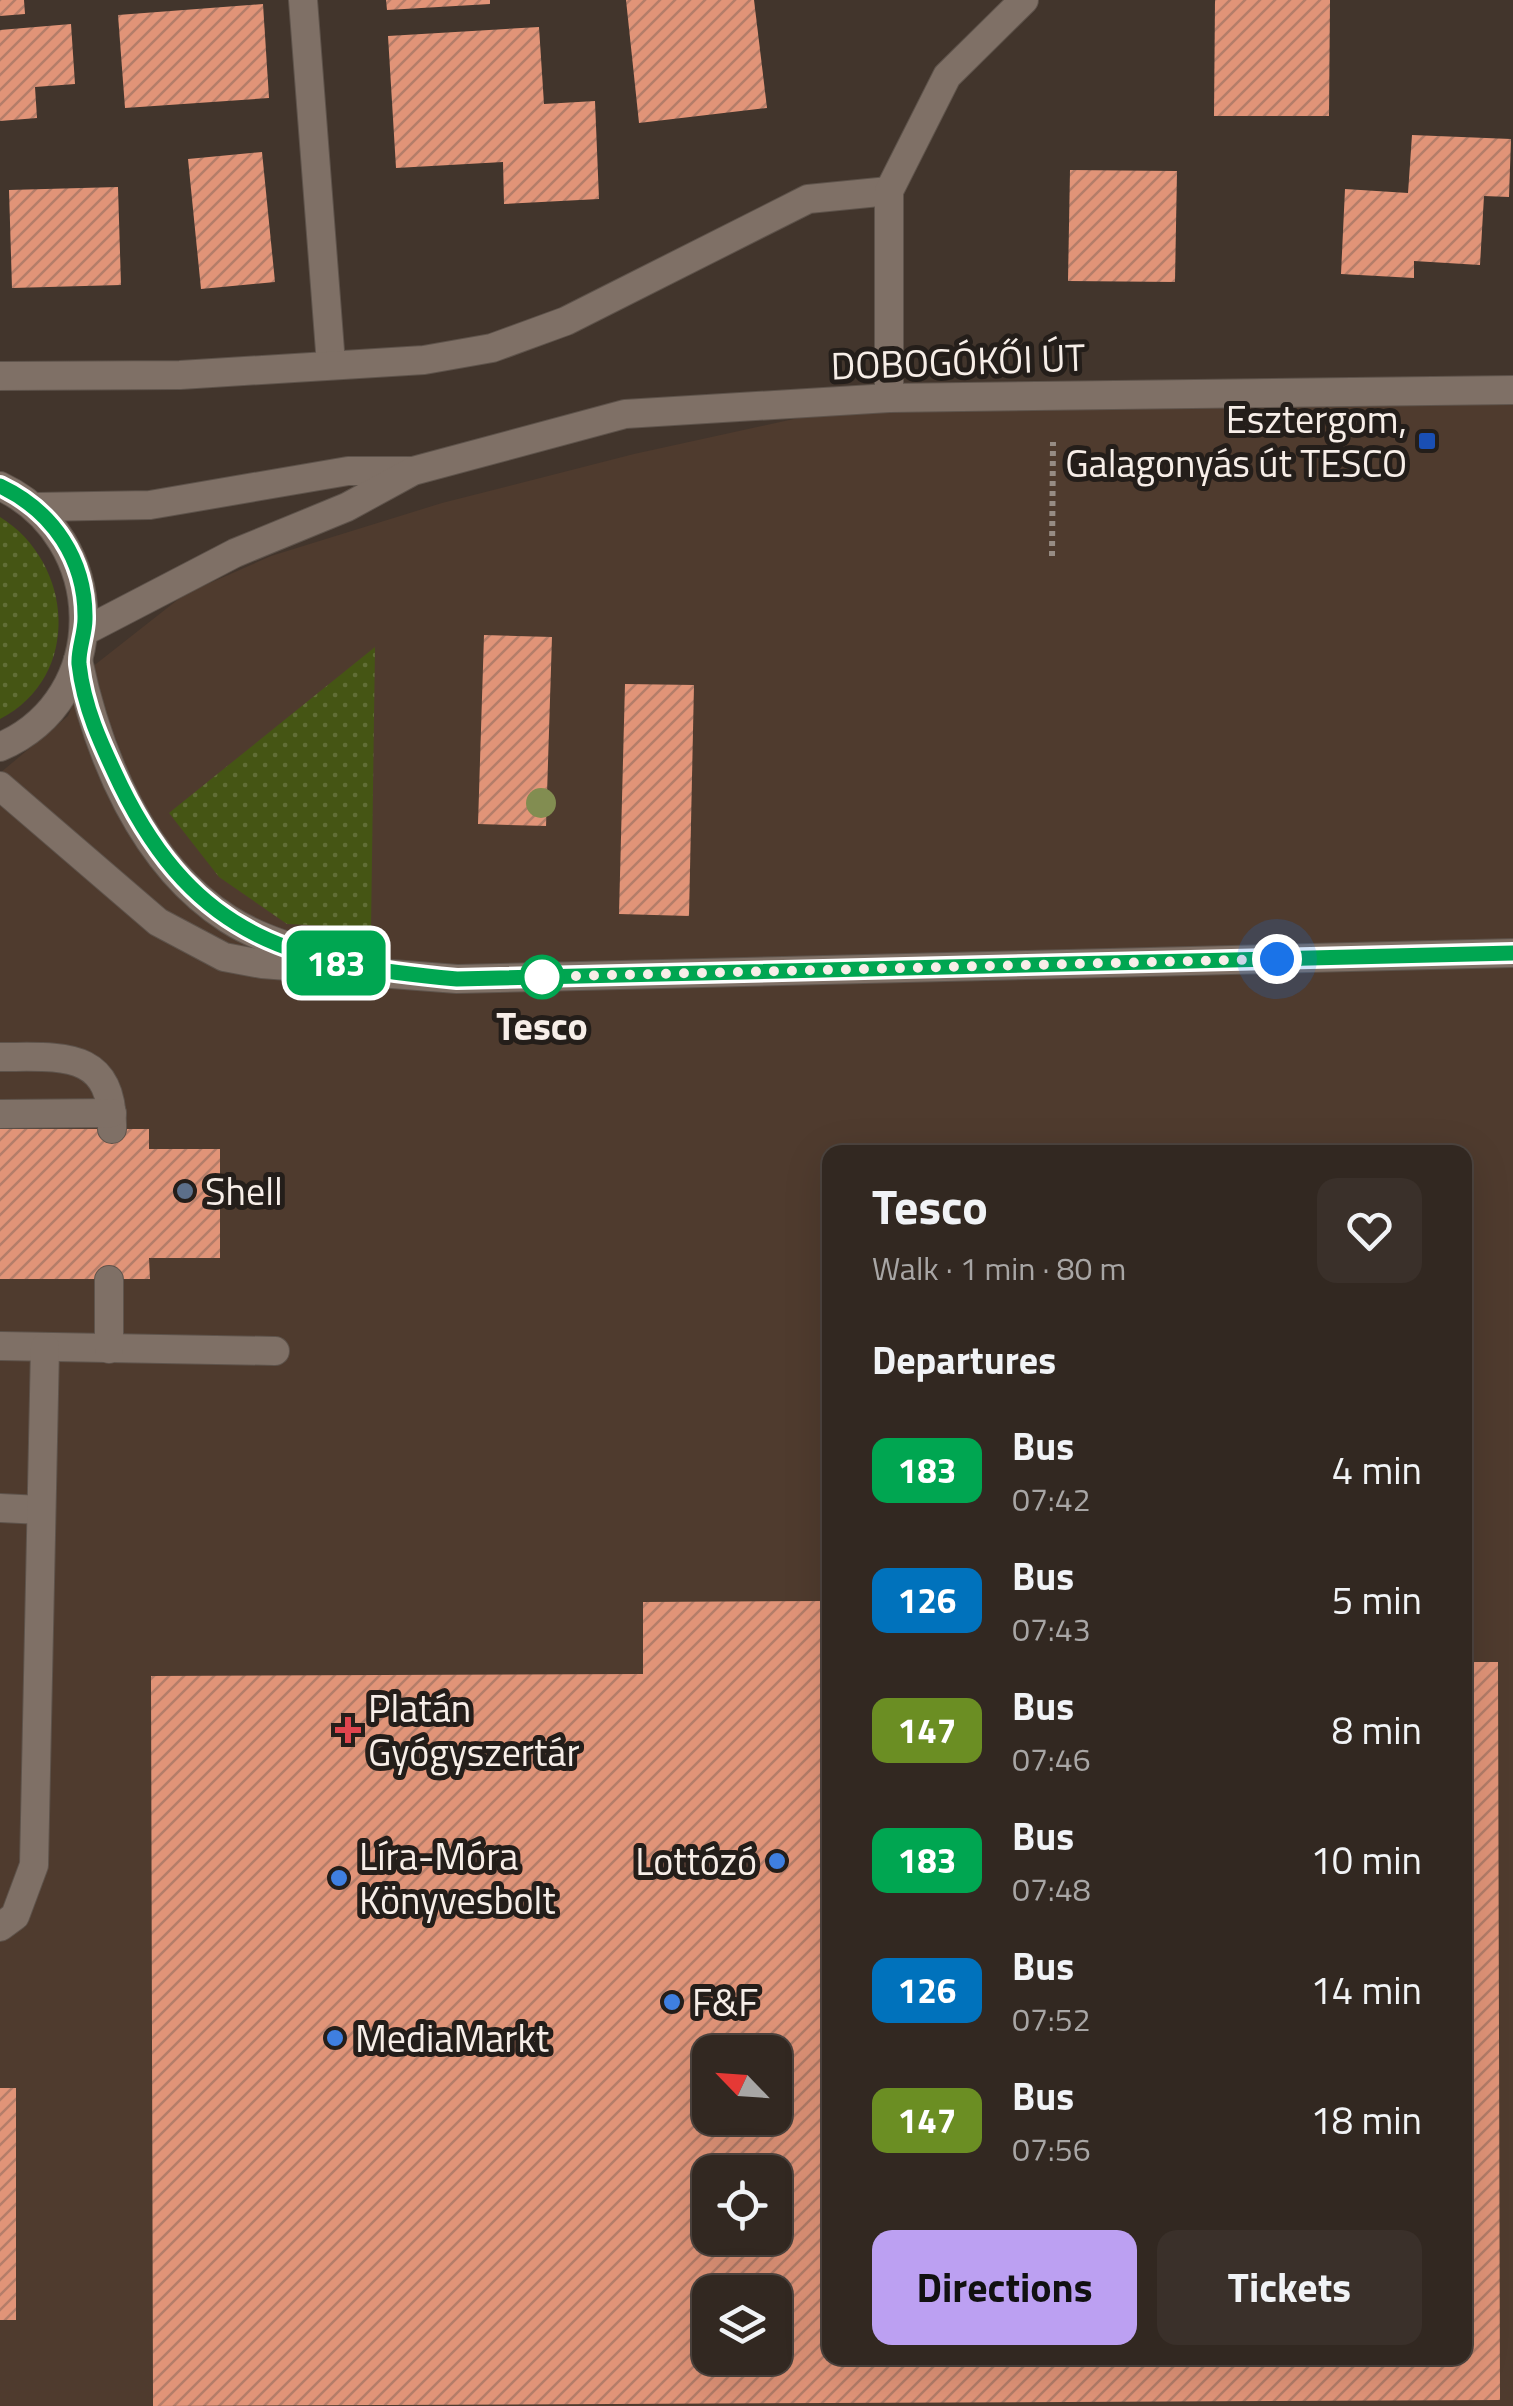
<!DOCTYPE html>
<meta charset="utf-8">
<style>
body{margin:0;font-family:"Titillium Web",sans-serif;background:#3a302a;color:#f1f3f6;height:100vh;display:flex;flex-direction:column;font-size:38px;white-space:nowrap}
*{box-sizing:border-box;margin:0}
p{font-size:32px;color:#a8a6a5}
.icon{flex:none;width:55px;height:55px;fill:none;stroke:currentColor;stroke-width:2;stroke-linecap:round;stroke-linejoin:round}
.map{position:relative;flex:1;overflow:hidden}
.side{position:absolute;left:822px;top:1145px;width:650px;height:1220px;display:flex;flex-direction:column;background:#322821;border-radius:20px;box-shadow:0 10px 40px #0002,0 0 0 2px #4d443f}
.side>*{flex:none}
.badge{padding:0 20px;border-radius:15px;font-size:35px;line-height:65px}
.needle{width:65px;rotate:295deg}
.buttons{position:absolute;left:692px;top:2035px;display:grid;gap:20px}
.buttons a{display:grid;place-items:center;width:100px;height:100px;border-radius:20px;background:#322821;box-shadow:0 10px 40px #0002,0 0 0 2px #4d443f;font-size:50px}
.you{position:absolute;width:50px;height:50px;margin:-25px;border:8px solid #fff;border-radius:50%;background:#1a73e8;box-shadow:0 0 0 15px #1a73e833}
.map>.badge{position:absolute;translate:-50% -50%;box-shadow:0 0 0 5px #fff}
h2{padding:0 50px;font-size:38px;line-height:90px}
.round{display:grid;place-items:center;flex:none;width:105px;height:105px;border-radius:20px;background:#3a302a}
.overview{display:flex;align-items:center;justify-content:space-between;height:170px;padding:0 50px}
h1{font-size:48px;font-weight:700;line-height:75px}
.primary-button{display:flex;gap:20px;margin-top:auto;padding:20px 50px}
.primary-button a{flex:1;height:115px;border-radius:20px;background:#bca0f2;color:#111;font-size:40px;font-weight:700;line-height:115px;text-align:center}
.primary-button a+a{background:#3a302a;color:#f1f3f6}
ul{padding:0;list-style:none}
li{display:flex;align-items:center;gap:30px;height:130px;padding:0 50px}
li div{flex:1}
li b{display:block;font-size:38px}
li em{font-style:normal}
li .badge{min-width:110px;font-weight:700;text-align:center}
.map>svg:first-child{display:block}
.built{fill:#4f3b2e;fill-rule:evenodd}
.garden{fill:url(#garden-dots)}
.building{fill:url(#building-hatch);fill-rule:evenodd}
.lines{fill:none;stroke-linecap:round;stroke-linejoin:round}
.service-casing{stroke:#5e534b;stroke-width:30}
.minor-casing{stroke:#5e534b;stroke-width:30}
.secondary-casing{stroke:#5e534b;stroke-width:30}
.path{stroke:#978c84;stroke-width:6;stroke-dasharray:5 5;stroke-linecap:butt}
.service{stroke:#7f7066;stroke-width:28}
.minor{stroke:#7f7066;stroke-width:28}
.secondary{stroke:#7f7066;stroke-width:28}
.tree{fill:#828d51}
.line-casing{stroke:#fff;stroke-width:22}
.line{stroke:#00a651;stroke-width:15}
.walk{stroke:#f7eee8;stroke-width:10;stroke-dasharray:0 18}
.transit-dot{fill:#1a4fb4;stroke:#241e1a;stroke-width:4}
.stop-dot{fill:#fff;stroke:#00a651;stroke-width:5}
.service-dot{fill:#5c6f8a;stroke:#241e1a;stroke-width:4}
.health-dot{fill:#e0444e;stroke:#241e1a;stroke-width:4}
.shop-dot{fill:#3f7fe0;stroke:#241e1a;stroke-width:4}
.labels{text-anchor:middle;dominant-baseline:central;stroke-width:10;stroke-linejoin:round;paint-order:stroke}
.street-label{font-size:38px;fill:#f7eee8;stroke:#241e1a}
.poi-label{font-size:38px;fill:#f7eee8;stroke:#241e1a;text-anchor:start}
.stop-label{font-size:38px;font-weight:bold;fill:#f7eee8;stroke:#241e1a}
</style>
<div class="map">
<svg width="1513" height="2406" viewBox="0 0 1513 2406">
<defs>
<pattern id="garden-dots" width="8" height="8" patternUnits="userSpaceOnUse" patternTransform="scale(2.5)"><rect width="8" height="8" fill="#455514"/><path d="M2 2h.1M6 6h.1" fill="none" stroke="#616e36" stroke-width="1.8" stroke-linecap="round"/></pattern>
<pattern id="building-hatch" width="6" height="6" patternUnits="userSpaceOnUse" patternTransform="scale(2.5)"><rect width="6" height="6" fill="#e19478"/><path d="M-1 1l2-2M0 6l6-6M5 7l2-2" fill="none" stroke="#b47d69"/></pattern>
</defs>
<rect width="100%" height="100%" fill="#42352c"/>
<!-- built -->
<path class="built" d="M1513,390V2406H0V773L68,716L87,671L185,594L271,556L442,503L634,454L889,398ZM830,1152H1465V2358H830ZM710,2052H775V2118H710ZM710,2172H775V2238H710ZM710,2292H775V2358H710Z"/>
<!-- garden -->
<g class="garden">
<path d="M0,517C73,562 83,676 0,719Z"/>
<polygon points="375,647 371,928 287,924 219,877 169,813"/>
</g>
<!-- building -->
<g class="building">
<polygon points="0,0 24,0 25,14 0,16"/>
<polygon points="386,0 490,0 490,4 387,10"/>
<polygon points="626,0 754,0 767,108 639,123"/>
<polygon points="1215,0 1330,0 1329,116 1214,116"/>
<polygon points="263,4 269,98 125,108 118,15"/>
<polygon points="71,24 75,84 35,87 37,118 0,121 0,30"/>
<polygon points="539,27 544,104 595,101 599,199 504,204 503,162 396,168 388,36"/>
<polygon points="1412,135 1511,139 1509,197 1484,196 1480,265 1414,261 1414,278 1341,274 1345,189 1408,193"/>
<polygon points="262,152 275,282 201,289 188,159"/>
<polygon points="1070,170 1177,171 1175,282 1068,281"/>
<polygon points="118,187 121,285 12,288 9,190"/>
<polygon points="484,635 552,637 546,826 478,824"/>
<polygon points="625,684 694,685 689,916 619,914"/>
<polygon points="0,1129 149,1129 149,1149 220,1149 220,1258 149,1258 150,1279 0,1279"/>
<path d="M830,1601V2358H1465V1662H1498L1500,2400L153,2406L151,1676L643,1674V1602ZM710,2052H775V2118H710ZM710,2172H775V2238H710ZM710,2292H775V2358H710Z"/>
<rect x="0" y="2088" width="16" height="232"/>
</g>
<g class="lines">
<defs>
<g id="service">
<path d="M78,660C98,755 142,864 228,919C256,937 288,946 319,957"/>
<polyline points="0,786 158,922 224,957 262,964 457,979 1513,953"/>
<path d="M0,1057C61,1057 114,1049 112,1129"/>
<polyline points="0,1114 112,1113"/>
<polyline points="0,1346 275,1351"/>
<polyline points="109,1349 109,1280"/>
<polyline points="0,1508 41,1510"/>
<polyline points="0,1927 15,1916 34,1865 45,1347"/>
</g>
<g id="minor">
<polyline points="303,0 331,364"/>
<polyline points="0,376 180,375 424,360 492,348 566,321 808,199 889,191"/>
<polyline points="889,398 889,191 947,76 1024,0"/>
</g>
<g id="secondary">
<path d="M0,486C109,537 114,698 0,747"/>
<polyline points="36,507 150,505 348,471 411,471"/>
<polyline points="85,631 235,553 347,507 413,471 625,414 889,398 1513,390"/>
</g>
</defs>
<!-- service casing -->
<use href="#service" class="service-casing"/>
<!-- minor casing -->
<use href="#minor" class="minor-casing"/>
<!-- secondary casing -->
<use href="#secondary" class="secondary-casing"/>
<!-- path -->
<polyline class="path" points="1052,556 1053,442"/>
<!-- service -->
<use href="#service" class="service"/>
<!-- minor -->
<use href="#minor" class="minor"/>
<!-- secondary -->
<use href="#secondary" class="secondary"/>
</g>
<!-- trees -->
<circle class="tree" cx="541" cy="803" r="15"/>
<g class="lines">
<defs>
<path id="line" d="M0,486C53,511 86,560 85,619C85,634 78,650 79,664C84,709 102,746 121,786C197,941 297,964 457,979L1513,953"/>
</defs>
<!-- line casing -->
<use href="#line" class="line-casing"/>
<!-- line -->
<use href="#line" class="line"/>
<!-- walk -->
<polyline class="walk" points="542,977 532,977 1277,959"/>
</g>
<!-- markers -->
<rect class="transit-dot" x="1417" y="431" width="20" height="20" rx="5"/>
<circle class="stop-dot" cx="542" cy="977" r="20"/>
<circle class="service-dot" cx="185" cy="1191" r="10"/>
<path class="health-dot" d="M343 1715h10v10h10v10h-10v10h-10v-10h-10v-10h10z"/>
<g class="shop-dot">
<circle cx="777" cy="1861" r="10"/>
<circle cx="339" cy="1878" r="10"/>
<circle cx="672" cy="2002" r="10"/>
<circle cx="335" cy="2038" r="10"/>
</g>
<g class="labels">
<!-- street labels -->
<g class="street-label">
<text transform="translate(958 361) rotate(-2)">DOBOGÓKŐI ÚT</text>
</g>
<!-- poi labels -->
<g class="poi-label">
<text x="1407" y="419" text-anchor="end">Esztergom,<tspan x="1407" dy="44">Galagonyás út TESCO</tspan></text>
<text x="205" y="1191">Shell</text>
<text x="368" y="1708">Platán<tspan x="368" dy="44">Gyógyszertár</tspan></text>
<text x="359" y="1856">Líra-Móra<tspan x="359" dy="44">Könyvesbolt</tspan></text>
<text x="757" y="1861" text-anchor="end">Lottózó</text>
<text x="692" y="2002">F&amp;F</text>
<text x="355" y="2038">MediaMarkt</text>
</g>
<!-- stop labels -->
<g class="stop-label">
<text x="542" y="1026">Tesco</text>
</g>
</g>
</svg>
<div class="buttons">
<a><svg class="needle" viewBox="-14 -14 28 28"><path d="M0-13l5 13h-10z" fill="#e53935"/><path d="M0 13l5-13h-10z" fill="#a8a6a5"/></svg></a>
<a><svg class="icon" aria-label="locate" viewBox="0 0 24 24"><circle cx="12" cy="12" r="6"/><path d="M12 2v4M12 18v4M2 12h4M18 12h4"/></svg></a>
<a><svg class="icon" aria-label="layers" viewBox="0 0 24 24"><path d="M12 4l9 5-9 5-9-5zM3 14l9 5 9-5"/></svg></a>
</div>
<div class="you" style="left:1277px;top:959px"></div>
<b class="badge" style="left:336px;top:963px;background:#00a651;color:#fff">183</b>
<section class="side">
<div class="overview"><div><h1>Tesco</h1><p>Walk · 1 min · 80 m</p></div><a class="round"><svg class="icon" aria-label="heart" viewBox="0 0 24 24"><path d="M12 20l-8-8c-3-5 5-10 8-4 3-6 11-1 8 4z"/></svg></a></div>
<h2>Departures</h2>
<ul>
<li><span class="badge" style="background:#00a651;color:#fff">183</span><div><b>Bus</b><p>07:42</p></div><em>4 min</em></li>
<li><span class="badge" style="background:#0072bc;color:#fff">126</span><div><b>Bus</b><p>07:43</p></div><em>5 min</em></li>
<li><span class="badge" style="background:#6b8e23;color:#fff">147</span><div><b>Bus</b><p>07:46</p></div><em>8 min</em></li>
<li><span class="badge" style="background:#00a651;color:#fff">183</span><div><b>Bus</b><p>07:48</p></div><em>10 min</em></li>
<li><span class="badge" style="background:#0072bc;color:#fff">126</span><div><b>Bus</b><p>07:52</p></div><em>14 min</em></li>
<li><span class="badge" style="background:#6b8e23;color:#fff">147</span><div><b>Bus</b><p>07:56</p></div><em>18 min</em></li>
</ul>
<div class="primary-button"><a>Directions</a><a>Tickets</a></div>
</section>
</div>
